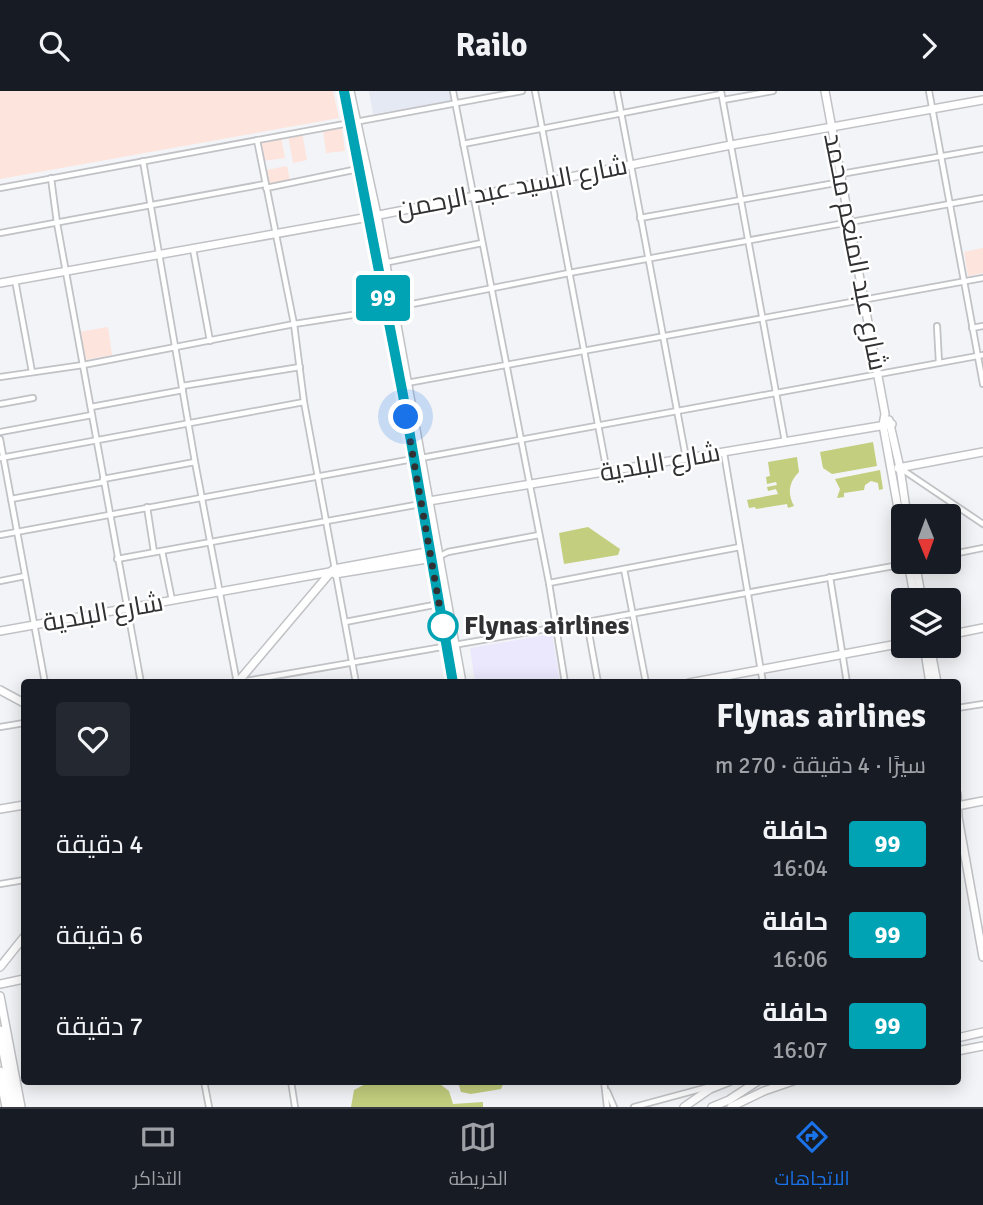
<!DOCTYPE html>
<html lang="ar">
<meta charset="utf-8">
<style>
body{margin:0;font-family:Signika,Cairo,sans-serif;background:#242831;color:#f1f3f6;direction:rtl;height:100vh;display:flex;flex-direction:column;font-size:26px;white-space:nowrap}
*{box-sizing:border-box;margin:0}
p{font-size:23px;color:#9ea1a6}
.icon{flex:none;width:38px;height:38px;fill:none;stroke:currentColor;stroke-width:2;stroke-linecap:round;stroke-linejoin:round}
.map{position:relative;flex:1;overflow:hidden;direction:ltr}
.sheet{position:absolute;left:21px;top:588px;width:940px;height:406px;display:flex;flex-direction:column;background:#171b24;border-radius:7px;box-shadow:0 4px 18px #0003;direction:rtl}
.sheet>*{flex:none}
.badge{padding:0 14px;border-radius:5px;font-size:24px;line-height:46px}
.needle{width:46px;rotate:179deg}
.buttons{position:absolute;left:891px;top:413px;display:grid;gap:14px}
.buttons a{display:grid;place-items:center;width:70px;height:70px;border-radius:7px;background:#171b24;box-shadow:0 4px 18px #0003;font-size:35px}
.you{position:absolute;width:35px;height:35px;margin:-18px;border:5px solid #fff;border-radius:50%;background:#1a73e8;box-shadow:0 0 0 10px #1a73e833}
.map>.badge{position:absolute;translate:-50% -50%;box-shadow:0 0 0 4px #fff}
.round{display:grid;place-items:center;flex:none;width:74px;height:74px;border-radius:7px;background:#242831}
.head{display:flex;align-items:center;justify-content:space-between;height:119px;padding:0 35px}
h1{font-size:33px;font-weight:800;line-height:52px}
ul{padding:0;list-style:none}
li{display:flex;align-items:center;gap:21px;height:91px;padding:0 35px}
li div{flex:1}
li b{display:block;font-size:26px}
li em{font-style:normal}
li .badge{min-width:77px;font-weight:700;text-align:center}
header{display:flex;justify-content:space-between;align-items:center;height:91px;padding:0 35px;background:#171b24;font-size:32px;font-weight:800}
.tabs{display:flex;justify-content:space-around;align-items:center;height:98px;border-top:2px solid #363941;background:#171b24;font-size:19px;color:#9ea1a6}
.tabs a{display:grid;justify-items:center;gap:4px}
.tabs .current{color:#1a73e8}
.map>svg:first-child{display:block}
.commercial{fill:#ebe7fd}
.built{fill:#e5e9f4}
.medical{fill:#fde4dc}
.green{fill:#c3ce7e}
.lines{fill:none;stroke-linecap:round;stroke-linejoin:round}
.street-casing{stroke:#c1c2c5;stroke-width:8}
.secondary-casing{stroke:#c1c2c5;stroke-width:10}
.primary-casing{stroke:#c1c2c5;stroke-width:10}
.highway-casing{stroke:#c1c2c5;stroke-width:12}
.street{stroke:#fff;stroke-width:4.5}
.secondary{stroke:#fff;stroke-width:7}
.primary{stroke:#fff;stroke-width:7}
.highway{stroke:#fff;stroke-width:9}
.line-casing{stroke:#fff;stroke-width:16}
.line{stroke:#00a3b4;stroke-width:10}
.walk{stroke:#313133;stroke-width:7;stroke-dasharray:0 12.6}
.stop-dot{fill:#fff;stroke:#00a3b4;stroke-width:3.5}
.labels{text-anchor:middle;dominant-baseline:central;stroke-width:5;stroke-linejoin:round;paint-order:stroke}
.street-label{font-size:26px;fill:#313133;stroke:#fff}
.stop-label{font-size:26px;font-weight:bold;fill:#313133;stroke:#fff;text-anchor:start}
</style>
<header><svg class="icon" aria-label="forward" viewBox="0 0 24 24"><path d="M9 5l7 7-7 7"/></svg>Railo<svg class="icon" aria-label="search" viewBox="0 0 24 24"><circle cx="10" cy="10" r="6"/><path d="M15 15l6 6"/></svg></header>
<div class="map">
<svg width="983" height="1016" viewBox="0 0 983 1016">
<rect width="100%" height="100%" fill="#f3f4f7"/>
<!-- commercial -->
<polygon class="commercial" points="552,543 560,591 475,591 470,557"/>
<!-- built -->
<polygon class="built" points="369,0 450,0 451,10 373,23"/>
<!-- medical -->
<g class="medical">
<polygon points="0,0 333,0 339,27 0,88"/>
<polygon points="342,37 345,60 326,62 323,39"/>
<polygon points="302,42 307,69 293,72 288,44"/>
<polygon points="281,46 285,67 263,70 260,50"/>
<polygon points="287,75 290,90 268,94 266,79"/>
<polygon points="983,157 983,182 968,185 964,161"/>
<polygon points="108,236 112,264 84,269 79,241"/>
</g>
<!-- green -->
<g class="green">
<polygon points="873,351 877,375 832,383 823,377 820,361"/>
<path d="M797,366L799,381C789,391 787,402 794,415L788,417L787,413L756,418L755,416L749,417L747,409L778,403L776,398L768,400L767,396L777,394L776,391L767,393L766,386L770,385L768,371Z"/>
<polygon points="880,379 883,398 879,399 878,392 871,390 865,394 864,399 844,402 844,406 837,407 840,398 835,388"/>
<polygon points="588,436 620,458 618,464 564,473 559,442"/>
<polygon points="436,990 449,1000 453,1013 483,1011 483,1016 351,1016 354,999 369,991"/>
<polygon points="458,991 458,990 504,991 501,998 471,1003 461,1001"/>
</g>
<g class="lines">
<defs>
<g id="street">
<polyline points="453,0 549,492 565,592"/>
<polyline points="535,0 607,381"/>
<polyline points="617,0 686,367"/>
<polyline points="721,0 785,351"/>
<polyline points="929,0 983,293"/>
<polyline points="723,9 773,0"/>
<polyline points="257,49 294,233 304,311 356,592"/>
<polyline points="463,53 721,3"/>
<polyline points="143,70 195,371 237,592"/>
<polyline points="841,83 983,58"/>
<polyline points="51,87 57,132 141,592"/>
<polyline points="0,97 522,0"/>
<polyline points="266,97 358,78"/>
<polyline points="640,127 841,91"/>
<polyline points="0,142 265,93"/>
<polyline points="193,158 210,250"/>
<polyline points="384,172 482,152"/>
<polyline points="15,189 32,281"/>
<polyline points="392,217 569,182 983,107"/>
<polyline points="937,235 939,272"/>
<polyline points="972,237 983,235"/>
<polyline points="0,286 83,274 294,233 385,219"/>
<polyline points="407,292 983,187"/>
<polyline points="182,295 300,276"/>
<polyline points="0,313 33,307"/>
<polyline points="91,316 183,299"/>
<polyline points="0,341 92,324"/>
<polyline points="0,348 45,592"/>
<polyline points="724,362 763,592"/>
<polyline points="0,367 304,311"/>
<polyline points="421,367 983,264"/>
<polyline points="900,377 983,433"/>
<polyline points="103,388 195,371"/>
<polyline points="11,408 104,391"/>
<polyline points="147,416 154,461"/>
<polyline points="0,444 413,368"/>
<polyline points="162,460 172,509"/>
<polyline points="948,464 983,457"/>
<polyline points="440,465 448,461 539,444"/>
<polyline points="117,468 421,413"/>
<polyline points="624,478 646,592"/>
<polyline points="830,486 847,592"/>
<polyline points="0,490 25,485"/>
<polyline points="549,492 740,456"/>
<polyline points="345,531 439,513"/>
<polyline points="587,531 598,592"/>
<polyline points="240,591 587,531 910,472"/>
<polyline points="957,617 983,613"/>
<polyline points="0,636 24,632"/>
<polyline points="0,793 24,789"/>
<polyline points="204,990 209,1016"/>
<polyline points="291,990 295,1016"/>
<polyline points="604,990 607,1016"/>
<polyline points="607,1000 614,1016"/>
<polyline points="634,1016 719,993 719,990"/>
</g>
<g id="secondary">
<polyline points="344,0 403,304 453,592"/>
<polyline points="350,0 377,124 462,592"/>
<polyline points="825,0 885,323 883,334 903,445"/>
<polyline points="0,192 369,126 731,54 983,9"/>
<polyline points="889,329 900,377 907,425"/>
<polyline points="898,377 983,361"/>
<polyline points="429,410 892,333"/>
<polyline points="908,471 915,509"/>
<polyline points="915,471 922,509"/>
<polyline points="330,481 335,483 433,467"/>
<polyline points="0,540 330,481 334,478 432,460"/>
<polyline points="948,544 983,537"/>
<polyline points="924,555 930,592"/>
<polyline points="930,555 937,592"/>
<polyline points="237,592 330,482"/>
<polyline points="689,592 903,552"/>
<polyline points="0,599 24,612"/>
<polyline points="957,703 958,726 983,866"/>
<polyline points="957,715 983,710"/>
<polyline points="0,718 24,714"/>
<polyline points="0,876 24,846"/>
<polyline points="0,893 24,888"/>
<polyline points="0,905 21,1016"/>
</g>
<g id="primary">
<polyline points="957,947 983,941"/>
<polyline points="957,960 983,955"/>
<polyline points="684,1016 710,998 730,990"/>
<polyline points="712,1016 729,1009 758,990"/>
<polyline points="731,1016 764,1000 793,990"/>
</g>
<g id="highway">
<polyline points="0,940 15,1016"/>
<polyline points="0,981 7,1016"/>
</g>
</defs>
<!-- street casing -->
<use href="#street" class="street-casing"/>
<!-- secondary casing -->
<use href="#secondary" class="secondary-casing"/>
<!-- primary casing -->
<use href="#primary" class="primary-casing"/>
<!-- highway casing -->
<use href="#highway" class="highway-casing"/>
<!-- street -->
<use href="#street" class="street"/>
<!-- secondary -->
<use href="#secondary" class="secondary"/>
<!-- primary -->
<use href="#primary" class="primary"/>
<!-- highway -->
<use href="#highway" class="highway"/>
</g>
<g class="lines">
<defs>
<polyline id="line" points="344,0 403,304 453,592"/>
</defs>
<!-- line casing -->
<use href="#line" class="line-casing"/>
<!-- line -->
<use href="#line" class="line"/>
<!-- walk -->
<polyline class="walk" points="406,326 443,535"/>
</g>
<!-- markers -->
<circle class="stop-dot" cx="443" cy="535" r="14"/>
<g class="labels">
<!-- street labels -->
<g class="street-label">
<text transform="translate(512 97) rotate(-11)">شارع السيد عبد الرحمن</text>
<text transform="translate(855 161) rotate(79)">شارع عبد المنعم محمد</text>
<text transform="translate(660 372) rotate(-10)">شارع البلدية</text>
<text transform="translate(103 522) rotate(-10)">شارع البلدية</text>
</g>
<!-- stop labels -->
<g class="stop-label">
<text x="464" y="535">Flynas airlines</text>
</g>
</g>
</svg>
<div class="buttons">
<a><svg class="needle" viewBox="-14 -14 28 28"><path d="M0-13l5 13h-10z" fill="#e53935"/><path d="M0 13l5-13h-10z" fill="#9ea1a6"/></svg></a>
<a><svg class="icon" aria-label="layers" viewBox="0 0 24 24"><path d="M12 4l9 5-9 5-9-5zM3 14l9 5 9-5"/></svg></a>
</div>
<div class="you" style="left:406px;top:326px"></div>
<b class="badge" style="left:383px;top:207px;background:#00a3b4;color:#fff">99</b>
<section class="sheet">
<div class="head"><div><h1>Flynas airlines</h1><p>سيرًا · 4 دقيقة · 270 m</p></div><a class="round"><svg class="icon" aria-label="heart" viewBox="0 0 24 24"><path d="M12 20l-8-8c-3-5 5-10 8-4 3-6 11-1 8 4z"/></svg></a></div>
<ul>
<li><span class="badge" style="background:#00a3b4;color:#fff">99</span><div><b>حافلة</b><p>16:04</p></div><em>4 دقيقة</em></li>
<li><span class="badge" style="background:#00a3b4;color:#fff">99</span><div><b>حافلة</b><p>16:06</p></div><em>6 دقيقة</em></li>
<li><span class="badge" style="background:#00a3b4;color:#fff">99</span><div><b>حافلة</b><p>16:07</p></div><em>7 دقيقة</em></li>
</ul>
</section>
</div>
<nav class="tabs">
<a class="current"><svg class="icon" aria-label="directions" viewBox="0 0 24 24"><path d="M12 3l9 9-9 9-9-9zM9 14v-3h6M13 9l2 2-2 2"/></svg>الاتجاهات</a>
<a><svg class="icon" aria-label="map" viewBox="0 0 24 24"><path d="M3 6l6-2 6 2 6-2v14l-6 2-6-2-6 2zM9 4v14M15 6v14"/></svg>الخريطة</a>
<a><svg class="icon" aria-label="tickets" viewBox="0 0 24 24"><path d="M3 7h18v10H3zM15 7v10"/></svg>التذاكر</a>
</nav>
